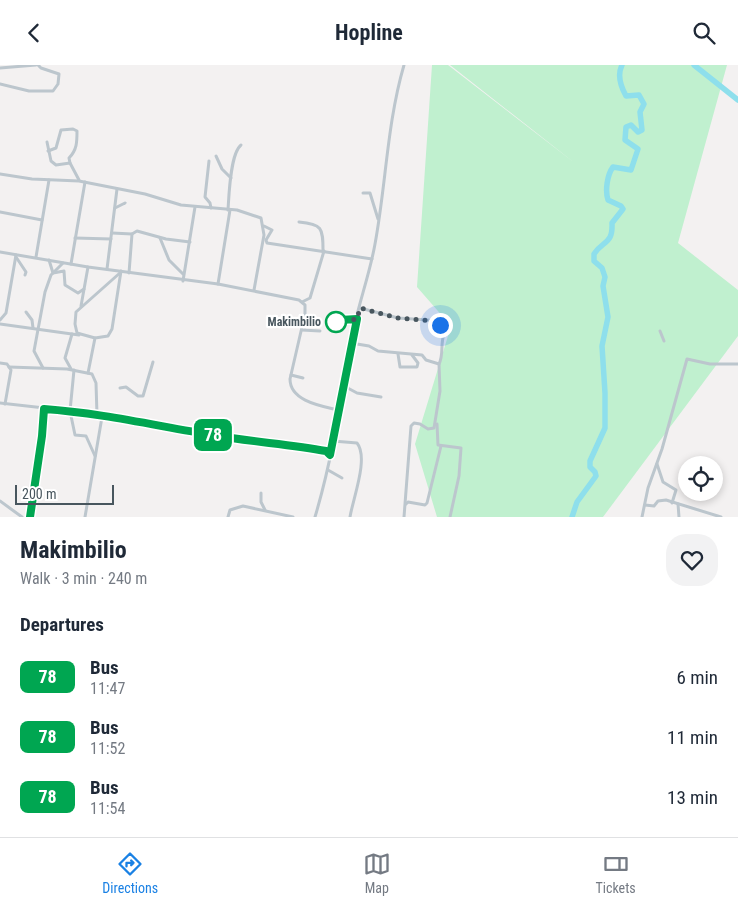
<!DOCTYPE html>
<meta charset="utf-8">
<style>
body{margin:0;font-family:"Roboto Condensed",sans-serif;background:#f2f2f3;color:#1f2937;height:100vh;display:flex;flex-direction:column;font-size:19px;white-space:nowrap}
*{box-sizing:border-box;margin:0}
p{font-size:16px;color:#747a83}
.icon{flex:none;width:28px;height:28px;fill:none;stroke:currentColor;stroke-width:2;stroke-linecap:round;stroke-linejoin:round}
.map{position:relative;height:452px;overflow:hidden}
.side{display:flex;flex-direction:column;background:#fff;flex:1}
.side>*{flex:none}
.badge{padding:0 10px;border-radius:8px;font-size:18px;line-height:32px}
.fabs{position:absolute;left:678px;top:391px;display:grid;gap:10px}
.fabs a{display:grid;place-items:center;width:45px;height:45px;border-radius:50%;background:#fff;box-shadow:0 2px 8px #0003;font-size:25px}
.scale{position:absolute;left:15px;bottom:12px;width:99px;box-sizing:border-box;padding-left:5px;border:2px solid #48565e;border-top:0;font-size:14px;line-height:18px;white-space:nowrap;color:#48565e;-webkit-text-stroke:4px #fff;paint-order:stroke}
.you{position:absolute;width:25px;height:25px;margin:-12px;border:4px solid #fff;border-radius:50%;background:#1a73e8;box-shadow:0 0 0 8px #1a73e833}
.map>.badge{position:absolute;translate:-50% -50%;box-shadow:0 0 0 2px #fff}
h2{padding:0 20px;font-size:19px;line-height:45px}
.round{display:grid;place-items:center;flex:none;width:52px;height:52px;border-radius:20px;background:#f2f2f3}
.summary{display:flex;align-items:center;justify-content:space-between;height:85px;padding:0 20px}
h1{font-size:24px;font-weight:700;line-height:38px}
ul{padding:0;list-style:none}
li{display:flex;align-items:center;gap:15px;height:60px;padding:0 20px}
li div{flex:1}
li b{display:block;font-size:19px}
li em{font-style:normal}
li .badge{min-width:55px;font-weight:700;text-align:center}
header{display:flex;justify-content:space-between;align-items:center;height:65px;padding:0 20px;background:#fff;font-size:22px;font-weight:700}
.dock{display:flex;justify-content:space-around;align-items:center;height:70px;border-top:1px solid #e0e1e3;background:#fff;font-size:14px;color:#747a83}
.dock a{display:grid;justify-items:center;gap:2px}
.dock .selected{color:#1a81e4}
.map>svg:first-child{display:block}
.green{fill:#c0f0cf}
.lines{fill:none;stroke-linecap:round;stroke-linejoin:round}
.river{stroke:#8edfec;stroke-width:5.5}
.street{stroke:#bcc6cd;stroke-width:3}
.line-casing{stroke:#fff;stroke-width:11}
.line{stroke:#00a651;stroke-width:8}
.walk{stroke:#48565e;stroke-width:5;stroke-dasharray:0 9}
.stop-dot{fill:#fff;stroke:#00a651;stroke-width:2.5}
.labels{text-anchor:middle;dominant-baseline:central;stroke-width:4.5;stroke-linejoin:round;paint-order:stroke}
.stop-label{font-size:12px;font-weight:bold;fill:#48565e;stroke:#fff;text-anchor:end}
</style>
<header><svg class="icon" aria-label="back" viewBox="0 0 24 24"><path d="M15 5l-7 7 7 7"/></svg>Hopline<svg class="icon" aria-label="search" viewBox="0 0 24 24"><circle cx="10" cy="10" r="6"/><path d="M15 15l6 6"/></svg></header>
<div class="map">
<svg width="738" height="452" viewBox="0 0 738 452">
<rect width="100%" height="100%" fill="#f3f1f1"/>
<!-- green -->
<polygon class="green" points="432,0 448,0 576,99 450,0 727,0 678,178 738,225 738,271 603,452 437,452 415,379 451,261 417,222"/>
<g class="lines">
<!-- river -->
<g class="river">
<polyline points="694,0 738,35"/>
<path d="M572,452L577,437L596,411L595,407L590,402V396L605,363V328L602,281L608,252L603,221L605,212L602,203L594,196V189C603,175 613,180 612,158L623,144L621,141L608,135C605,126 607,110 613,102L631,105L638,84L625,75L626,62L631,60L638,67L642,65L640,47L644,39L639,30L626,31C621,22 617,10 622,0"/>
</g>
<!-- street -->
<g class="street">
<polyline points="0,3 36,0"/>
<polyline points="0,19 29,26 53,26 58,19 59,9 41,3 38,0"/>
<polyline points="47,77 51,96 56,100 70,98 79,115"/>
<path d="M48,86L56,83L61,65L73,64L77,66C77,77 77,85 69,93L70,98"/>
<polyline points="216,91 222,104 231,113"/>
<polyline points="209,96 205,132 210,138 211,143"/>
<polyline points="0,109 32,114 79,116 145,129 181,140 237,145 261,153 264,170 254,225"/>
<polyline points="363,128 370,128 378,154"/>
<polyline points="115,143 125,138"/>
<path d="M228,145C229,131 230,89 241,80"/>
<polyline points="0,147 42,155"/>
<path d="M299,157C322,159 323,163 323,185"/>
<polyline points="264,161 272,165 266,175 267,178 372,194"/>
<polyline points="112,168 132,169 137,166 166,174 190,177"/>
<polyline points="75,173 111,174"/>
<polyline points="160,173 169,195 183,209"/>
<path d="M0,187L88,202L218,219L299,235L305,240V249L290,314C290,336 321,341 338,345"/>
<polyline points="16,192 26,207 25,210"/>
<polyline points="36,192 49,115"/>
<polyline points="49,195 53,208 64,206 65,220 78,228 84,224"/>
<polyline points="71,199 85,117"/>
<polyline points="107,204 117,124"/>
<polyline points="129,208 132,169"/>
<polyline points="183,216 195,142"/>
<polyline points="218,219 230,145"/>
<polyline points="302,237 310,233 324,186"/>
<polyline points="81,241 88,202"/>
<path d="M360,243L398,253L428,255L439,258L444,269C440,280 444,289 439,299"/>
<polyline points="26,247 32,255 33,263"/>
<polyline points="0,255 6,248 16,190"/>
<polyline points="335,257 356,254"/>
<polyline points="0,259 79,270"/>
<polyline points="302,265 320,266"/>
<polyline points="660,266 664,276"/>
<polyline points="95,273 77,268 75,259 76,247 121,207"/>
<polyline points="351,278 369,281 378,286 422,290 426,295 439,299 440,326 434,363 428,364 420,359 414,358 411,361 404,452"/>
<polyline points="398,289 400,302 417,302 418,298 412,290"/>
<polyline points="0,298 7,299 11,305 5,339"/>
<polyline points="9,302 67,304 92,309 96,318 97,350"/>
<polyline points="43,303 34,286 45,227 51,210 63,198"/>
<polyline points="71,304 65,293 72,269"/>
<polyline points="74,305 70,346 75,370 86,371 95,391"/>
<polyline points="88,308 95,273 108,271 112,264 121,206"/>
<polyline points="291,310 303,313"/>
<polyline points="344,321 357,328 381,332"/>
<polyline points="120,323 126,322 138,331 143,331 153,297"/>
<polyline points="0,338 80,347 214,371 310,383 326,386 329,390"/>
<polyline points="437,359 438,380 461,383 459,411 450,452"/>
<path d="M333,376L357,378C369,393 353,433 350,452"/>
<polyline points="657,399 663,417 676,425 672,438"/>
<polyline points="328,405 342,413"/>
<polyline points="261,428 261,437 265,445"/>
<polyline points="0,436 22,452"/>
<polyline points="406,439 408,437 425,440 427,438 441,381"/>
<polyline points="678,439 679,452"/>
<polyline points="645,440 654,441 658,436 666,435 721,452"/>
<polyline points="30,452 42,371 44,344"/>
<polyline points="85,452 102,352"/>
<polyline points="228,452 230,445 243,441 293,452"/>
<path d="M315,452C332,395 341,336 351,278C356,245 369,213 375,179C386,120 387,58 404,0"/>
<polyline points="642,452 648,423 662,384 687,294 710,299 738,299"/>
</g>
</g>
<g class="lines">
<defs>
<path id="line" d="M30,452L42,371L44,344C101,348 157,361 213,370C251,377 289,379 326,386L330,390L357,254L340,255L335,258"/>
</defs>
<!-- line casing -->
<use href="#line" class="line-casing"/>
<!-- line -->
<use href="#line" class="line"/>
<!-- walk -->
<polyline class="walk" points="336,257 357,254 360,243 398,253 435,256 440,260"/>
</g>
<!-- markers -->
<circle class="stop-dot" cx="336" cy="257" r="10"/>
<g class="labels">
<!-- stop labels -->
<g class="stop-label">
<text x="321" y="257">Makimbilio</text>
</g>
</g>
</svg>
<div class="fabs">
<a><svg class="icon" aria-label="locate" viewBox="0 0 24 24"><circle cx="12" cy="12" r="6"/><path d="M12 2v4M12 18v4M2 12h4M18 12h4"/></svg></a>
</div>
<div class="scale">200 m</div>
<div class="you" style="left:440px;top:260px"></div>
<b class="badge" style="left:213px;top:370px;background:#00a651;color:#fff">78</b>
</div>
<section class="side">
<div class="summary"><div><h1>Makimbilio</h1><p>Walk · 3 min · 240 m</p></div><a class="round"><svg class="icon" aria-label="heart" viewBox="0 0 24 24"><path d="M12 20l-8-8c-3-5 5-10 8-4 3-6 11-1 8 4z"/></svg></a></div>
<h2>Departures</h2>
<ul>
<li><span class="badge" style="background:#00a651;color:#fff">78</span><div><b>Bus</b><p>11:47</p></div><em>6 min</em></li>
<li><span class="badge" style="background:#00a651;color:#fff">78</span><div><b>Bus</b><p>11:52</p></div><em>11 min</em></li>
<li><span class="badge" style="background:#00a651;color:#fff">78</span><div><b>Bus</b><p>11:54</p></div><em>13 min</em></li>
</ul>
</section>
<nav class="dock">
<a class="selected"><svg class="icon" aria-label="directions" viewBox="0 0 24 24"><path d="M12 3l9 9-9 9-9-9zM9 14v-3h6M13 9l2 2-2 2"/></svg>Directions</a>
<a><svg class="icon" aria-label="map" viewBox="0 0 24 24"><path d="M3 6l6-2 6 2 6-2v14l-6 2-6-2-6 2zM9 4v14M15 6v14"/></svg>Map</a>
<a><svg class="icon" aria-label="tickets" viewBox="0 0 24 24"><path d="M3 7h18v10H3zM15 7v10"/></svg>Tickets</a>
</nav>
